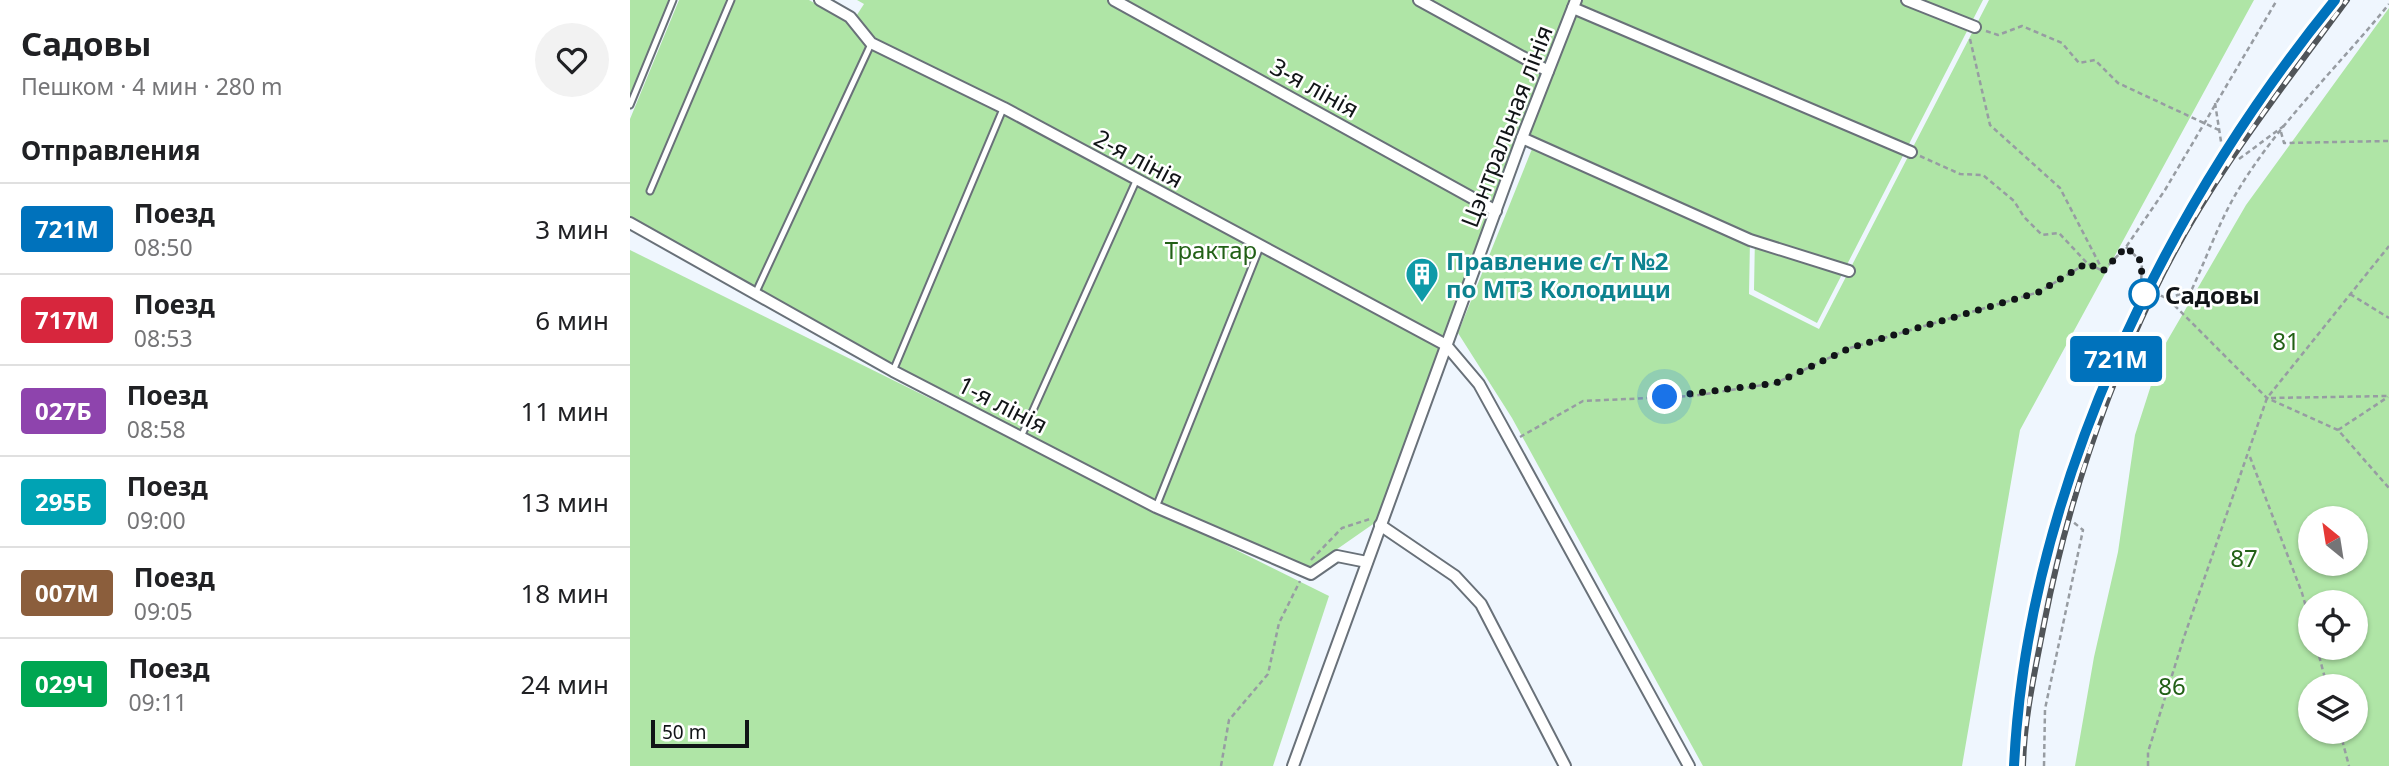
<!DOCTYPE html>
<html lang="ru">
<meta charset="utf-8">
<style>
body{margin:0;font-family:"Noto Sans",sans-serif;background:#f2f2f2;color:#202124;height:100vh;display:flex;flex-direction:column;font-size:26px;white-space:nowrap}
*{box-sizing:border-box;margin:0}
p{font-size:23px;color:#757577}
.icon{flex:none;width:38px;height:38px;fill:none;stroke:currentColor;stroke-width:2;stroke-linecap:round;stroke-linejoin:round}
.map{position:relative;flex:1;overflow:hidden}
.drawer{display:flex;flex-direction:column;background:#fff;width:630px}
.drawer>*{flex:none}
.badge{padding:0 14px;border-radius:5px;font-size:24px;line-height:46px}
.needle{width:46px;rotate:330deg}
.buttons{position:absolute;left:1668px;top:506px;display:grid;gap:14px}
.buttons a{display:grid;place-items:center;width:70px;height:70px;border-radius:50%;background:#fff;box-shadow:0 2px 5px #0004;font-size:35px}
.scale{position:absolute;left:21px;bottom:18px;width:98px;box-sizing:border-box;padding-left:7px;border:4px solid #111417;border-top:0;font-size:19px;line-height:24px;white-space:nowrap;color:#111417;-webkit-text-stroke:5px #fff;paint-order:stroke}
.you{position:absolute;width:35px;height:35px;margin:-18px;border:5px solid #fff;border-radius:50%;background:#1a73e8;box-shadow:0 0 0 10px #1a73e833}
.map>.badge{position:absolute;translate:-50% -50%;box-shadow:0 0 0 4px #fff}
h2{padding:0 21px;font-size:26px;line-height:63px}
.round{display:grid;place-items:center;flex:none;width:74px;height:74px;border-radius:37px;background:#f2f2f2}
.summary{display:flex;align-items:center;justify-content:space-between;height:119px;padding:0 21px}
h1{font-size:33px;font-weight:700;line-height:52px}
ul{padding:0;list-style:none}
li{display:flex;align-items:center;gap:21px;height:91px;padding:0 21px;border-top:2px solid #e0e0e0}
li div{flex:1}
li b{display:block;font-size:26px}
li em{font-style:normal}
li .badge{min-width:77px;font-weight:700;text-align:center}
main{display:flex;flex:1;min-height:0}
.map>svg:first-child{display:block}
.green{fill:#afe5a6;fill-rule:evenodd}
.lines{fill:none;stroke-linecap:round;stroke-linejoin:round}
.service-casing{stroke:#697179;stroke-width:9}
.minor-casing{stroke:#697179;stroke-width:14}
.path{stroke:#979ca2;stroke-width:2.5;stroke-dasharray:5 3.5;stroke-linecap:butt}
.service{stroke:#fff;stroke-width:5}
.minor{stroke:#fff;stroke-width:10}
.rail-casing{stroke:#515559;stroke-width:6}
.rail{stroke:#fff;stroke-width:3.5;stroke-dasharray:10;stroke-linecap:butt}
.line-casing{stroke:#fff;stroke-width:16}
.line{stroke:#0072bc;stroke-width:10}
.walk{stroke:#111417;stroke-width:7;stroke-dasharray:0 12.6}
.stop-dot{fill:#fff;stroke:#0072bc;stroke-width:3.5}
.labels{text-anchor:middle;dominant-baseline:central;stroke-width:5;stroke-linejoin:round;paint-order:stroke}
.street-label{font-size:24px;fill:#111417;stroke:#fff}
.park-label{font-size:24px;fill:#226016;stroke:#fff}
.culture-label{font-size:24px;font-weight:bold;fill:#0d838f;stroke:#fff;text-anchor:start}
.stop-label{font-size:24px;font-weight:bold;fill:#111417;stroke:#fff;text-anchor:start}
</style>
<main>
<section class="drawer">
<div class="summary"><div><h1>Садовы</h1><p>Пешком · 4 мин · 280 m</p></div><a class="round"><svg class="icon" aria-label="heart" viewBox="0 0 24 24"><path d="M12 20l-8-8c-3-5 5-10 8-4 3-6 11-1 8 4z"/></svg></a></div>
<h2>Отправления</h2>
<ul>
<li><span class="badge" style="background:#0072bc;color:#fff">721М</span><div><b>Поезд</b><p>08:50</p></div><em>3 мин</em></li>
<li><span class="badge" style="background:#d7263d;color:#fff">717М</span><div><b>Поезд</b><p>08:53</p></div><em>6 мин</em></li>
<li><span class="badge" style="background:#8e44ad;color:#fff">027Б</span><div><b>Поезд</b><p>08:58</p></div><em>11 мин</em></li>
<li><span class="badge" style="background:#00a3b4;color:#fff">295Б</span><div><b>Поезд</b><p>09:00</p></div><em>13 мин</em></li>
<li><span class="badge" style="background:#8b5e3c;color:#fff">007М</span><div><b>Поезд</b><p>09:05</p></div><em>18 мин</em></li>
<li><span class="badge" style="background:#00a651;color:#fff">029Ч</span><div><b>Поезд</b><p>09:11</p></div><em>24 мин</em></li>
</ul>
</section>
<div class="map">
<svg width="1759" height="766" viewBox="0 0 1759 766">
<rect width="100%" height="100%" fill="#eff6fe"/>
<!-- green -->
<g class="green">
<polygon points="0,0 43,0 0,105"/>
<polygon points="49,0 179,0 221,24 234,4 227,0 1353,0 1187,323 1124,290 1125,236 889,132 746,522 680,568 528,502 266,366 0,217 0,119"/>
<polygon points="1359,0 1624,0 1390,430 1332,766 1073,766 882,418 828,333 904,144 1120,240 1119,294 1189,329"/>
<path d="M1759,8V766H1445L1464,657L1488,552L1505,435L1533,348L1616,205ZM1680,518H1726V564H1680ZM1680,602H1726V648H1680ZM1680,686H1726V732H1680Z"/>
<polygon points="0,250 699,596 643,766 0,766"/>
</g>
<g class="lines">
<defs>
<g id="service">
<polyline points="0,105 43,0"/>
<polyline points="20,191 101,0"/>
<polyline points="126,292 241,44"/>
<polyline points="263,371 373,109"/>
<polyline points="391,437 506,181"/>
<polyline points="526,507 630,247"/>
</g>
<g id="minor">
<polyline points="190,0 220,17 241,43 374,108 816,345 849,384 1059,766"/>
<polyline points="484,0 866,211"/>
<polyline points="789,0 918,71"/>
<polyline points="1277,0 1345,27"/>
<polyline points="943,8 1281,152"/>
<polyline points="892,138 1120,240 1219,271"/>
<polyline points="0,223 263,371 526,507 681,574 707,556 737,562"/>
<polyline points="750,525 825,576 851,604 935,766"/>
<polyline points="663,766 892,138 946,0"/>
</g>
</defs>
<!-- service casing -->
<use href="#service" class="service-casing"/>
<!-- minor casing -->
<use href="#minor" class="minor-casing"/>
<!-- path -->
<g class="path">
<polyline points="1356,31 1368,35 1392,26 1432,43 1449,63 1465,60 1488,83 1591,131"/>
<polyline points="1340,39 1360,125 1430,188 1473,271"/>
<polyline points="1585,103 1592,148"/>
<polyline points="1651,132 1654,143 1759,141"/>
<polyline points="1290,156 1330,174 1353,175 1384,201 1394,217 1412,235 1429,233 1457,263"/>
<polyline points="1609,159 1655,125"/>
<polyline points="1496,247 1512,262 1511,286 1538,299 1637,398 1708,430 1759,488"/>
<polyline points="1473,271 1496,247 1535,190 1647,0"/>
<polyline points="1720,294 1759,318"/>
<path d="M1538,299L1562,289C1577,257 1589,222 1607,192C1648,123 1709,66 1759,4"/>
<polyline points="1641,398 1758,396"/>
<polyline points="1708,430 1758,397"/>
<polyline points="890,437 953,401 1063,396 1146,383 1220,348 1409,292 1457,263 1473,271"/>
<polyline points="1620,457 1672,593 1680,621"/>
<polyline points="681,560 712,528 740,519"/>
<polyline points="1687,648 1697,686"/>
<polyline points="1710,732 1719,766"/>
<polyline points="591,766 599,720 638,674 649,623 670,581"/>
<polyline points="1414,766 1415,709 1453,530 1442,521"/>
<polyline points="1518,766 1518,752 1554,637 1637,398 1759,246"/>
</g>
<!-- service -->
<use href="#service" class="service"/>
<!-- minor -->
<use href="#minor" class="minor"/>
<defs>
<g id="rail">
<polyline points="1386,735 1416,562"/>
<path d="M1393,766C1394,719 1405,671 1414,624C1436,510 1473,398 1524,292C1574,187 1648,93 1717,0"/>
</g>
</defs>
<!-- rail casing -->
<use href="#rail" class="rail-casing"/>
<!-- rail -->
<use href="#rail" class="rail"/>
</g>
<g class="lines">
<defs>
<path id="line" d="M1384,766C1397,492 1534,210 1705,0"/>
</defs>
<!-- line casing -->
<use href="#line" class="line-casing"/>
<!-- line -->
<use href="#line" class="line"/>
<!-- walk -->
<polyline class="walk" points="1035,397 1146,383 1220,348 1409,292 1457,263 1473,271 1496,247 1512,262 1511,286 1517,288 1514,294"/>
</g>
<!-- icons -->
<defs>
<symbol id="building-pin" viewBox="-11 -11 22 30"><path d="M0 17L-7.5 6A9.5 9.5 0 1 1 7.5 6Z" fill="#0f9aa8" stroke="#fff"/><path d="M-4-6H4V6H1V3H-1V6H-4ZM-2.5-4.3h1.7v1.8h-1.7ZM.8-4.3h1.7v1.8H.8ZM-2.5-1h1.7V.8h-1.7ZM.8-1h1.7V.8H.8Z" fill="#fff"/></symbol>
</defs>
<g fill-rule="evenodd">
<use href="#building-pin" x="773" y="255" width="38" height="52"/>
</g>
<!-- markers -->
<circle class="stop-dot" cx="1514" cy="294" r="14"/>
<g class="labels">
<!-- street labels -->
<g class="street-label">
<text transform="translate(685 87) rotate(29)">3-я лінія</text>
<text transform="translate(876 126) rotate(-69)">Цэнтральная лінія</text>
<text transform="translate(509 158) rotate(28)">2-я лінія</text>
<text transform="translate(373 404) rotate(27)">1-я лінія</text>
</g>
<!-- park labels -->
<g class="park-label">
<text x="581" y="249">Трактар</text>
<text x="1656" y="340">81</text>
<text x="1614" y="557">87</text>
<text x="1542" y="685">86</text>
</g>
<!-- culture labels -->
<g class="culture-label">
<text x="816" y="260">Правление с/т №2<tspan x="816" dy="28">по МТЗ Колодищи</tspan></text>
</g>
<!-- stop labels -->
<g class="stop-label">
<text x="1535" y="294">Садовы</text>
</g>
</g>
</svg>
<div class="buttons">
<a><svg class="needle" viewBox="-14 -14 28 28"><path d="M0-13l5 13h-10z" fill="#e53935"/><path d="M0 13l5-13h-10z" fill="#757577"/></svg></a>
<a><svg class="icon" aria-label="locate" viewBox="0 0 24 24"><circle cx="12" cy="12" r="6"/><path d="M12 2v4M12 18v4M2 12h4M18 12h4"/></svg></a>
<a><svg class="icon" aria-label="layers" viewBox="0 0 24 24"><path d="M12 4l9 5-9 5-9-5zM3 14l9 5 9-5"/></svg></a>
</div>
<div class="scale">50 m</div>
<div class="you" style="left:1035px;top:397px"></div>
<b class="badge" style="left:1486px;top:359px;background:#0072bc;color:#fff">721М</b>
</div>
</main>
